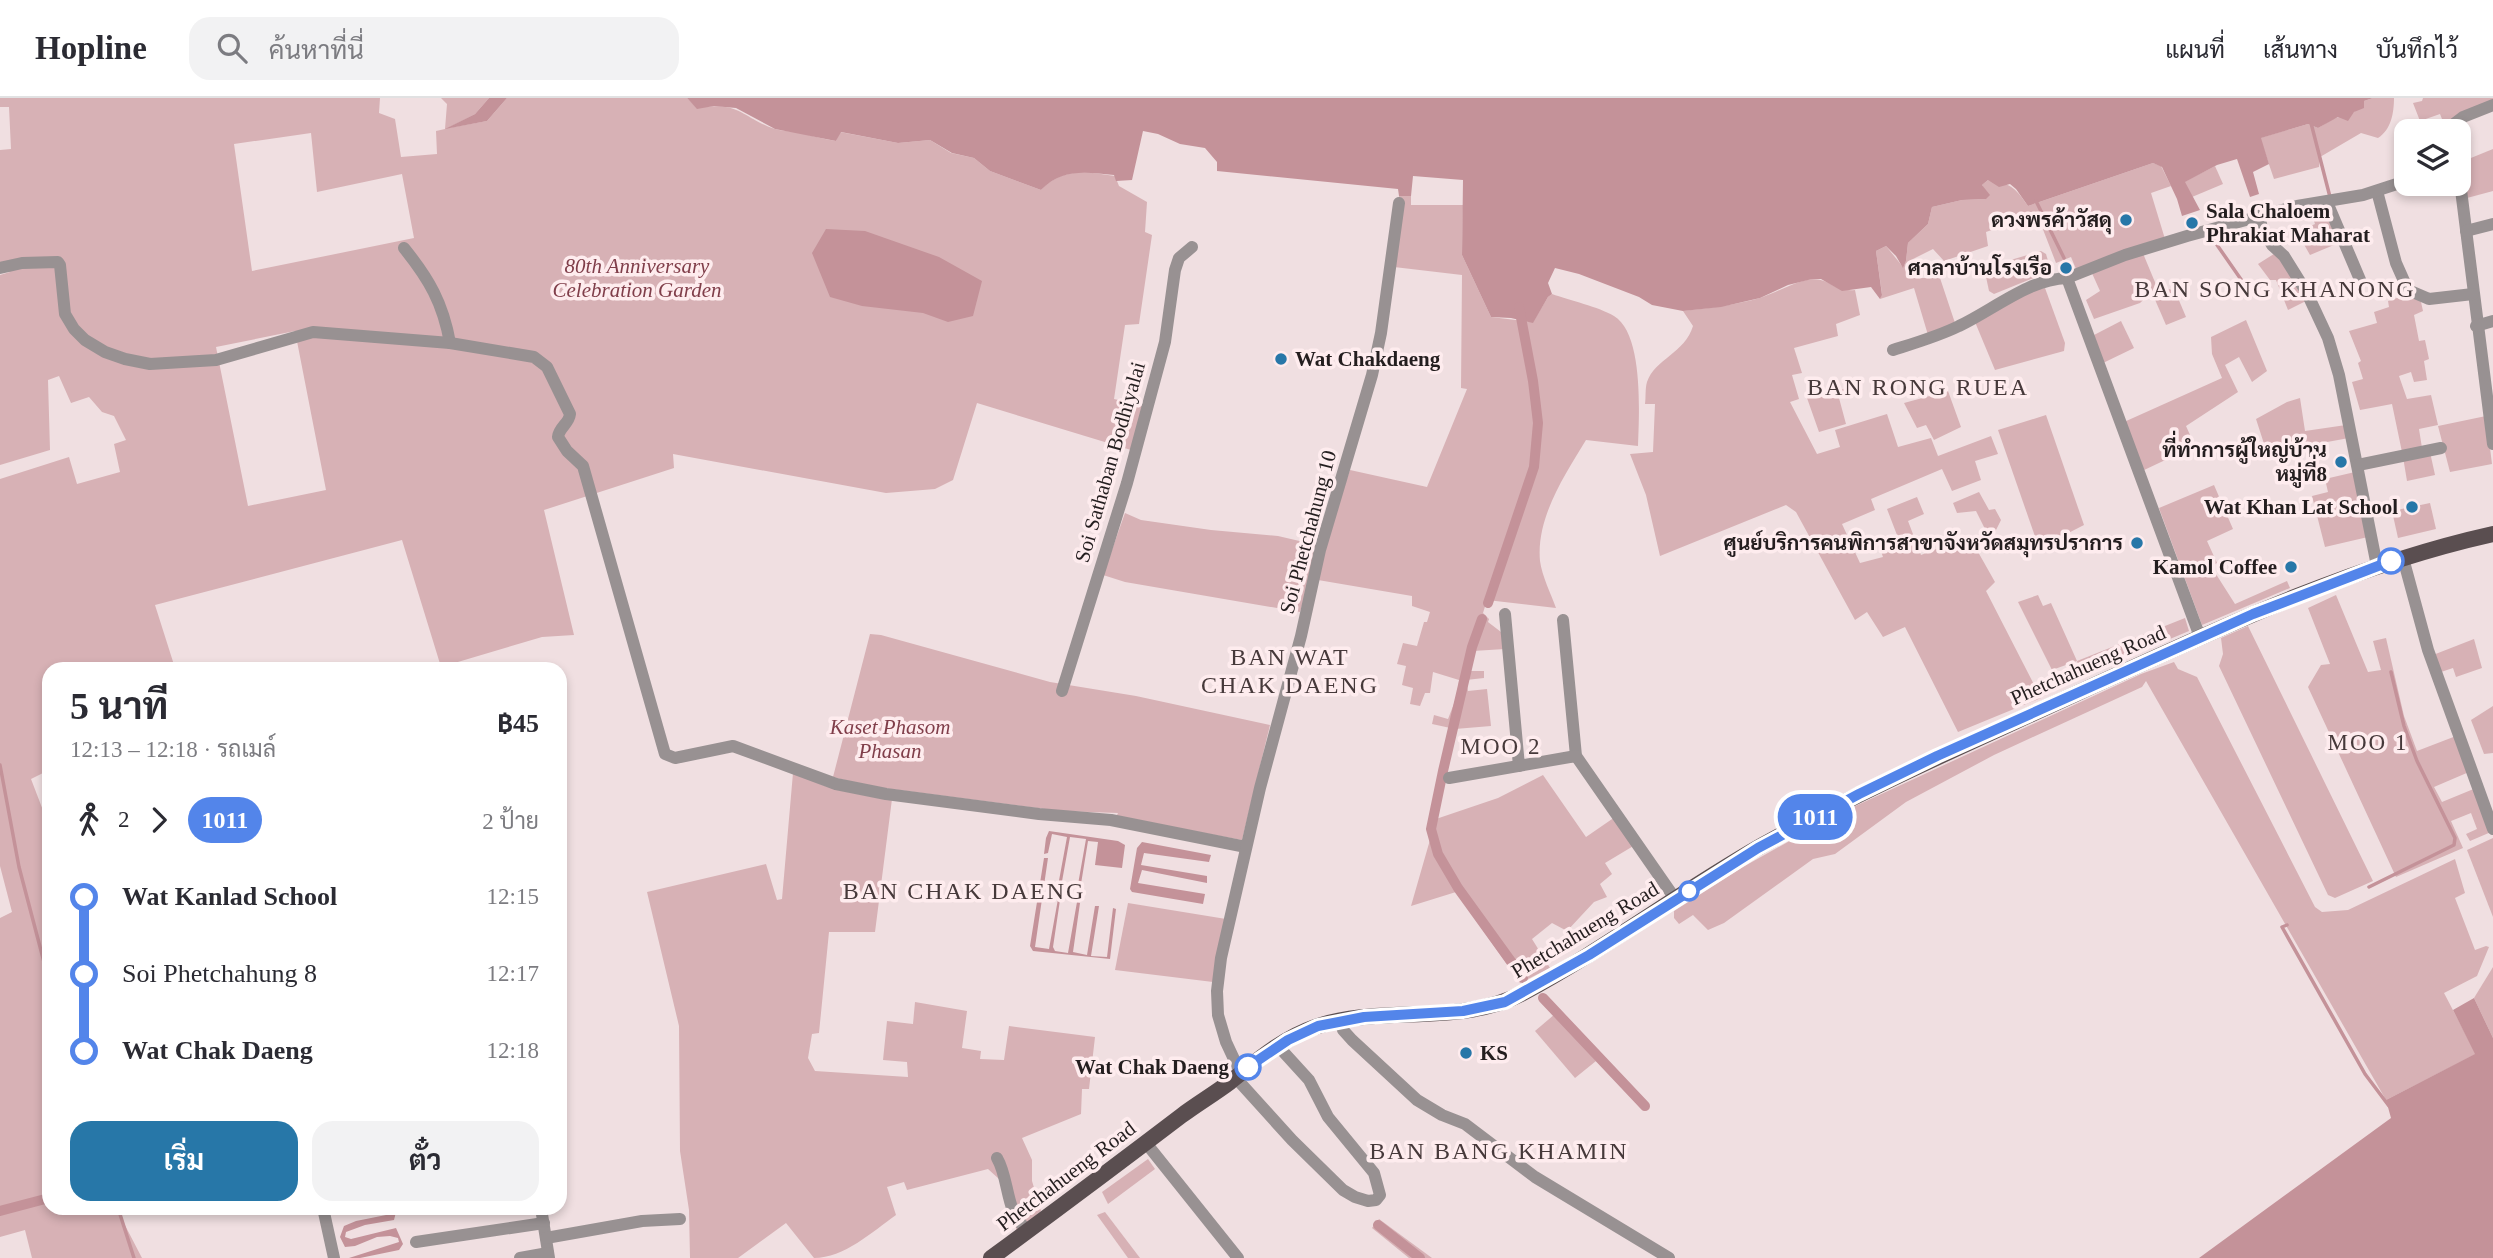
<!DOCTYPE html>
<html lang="th">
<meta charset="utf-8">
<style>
body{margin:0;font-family:"Times New Roman",Sarabun,serif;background:#f2f2f3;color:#2b2b33;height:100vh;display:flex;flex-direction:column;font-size:26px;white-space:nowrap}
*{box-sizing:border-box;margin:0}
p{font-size:23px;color:#7c7c81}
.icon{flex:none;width:38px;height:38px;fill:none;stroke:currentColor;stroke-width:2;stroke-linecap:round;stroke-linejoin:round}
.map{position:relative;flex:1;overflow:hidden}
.details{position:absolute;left:42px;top:564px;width:525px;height:553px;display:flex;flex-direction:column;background:#fff;border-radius:21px;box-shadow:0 4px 10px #0003}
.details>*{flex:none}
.badge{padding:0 14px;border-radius:23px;font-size:24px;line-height:46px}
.tools{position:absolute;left:2394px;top:21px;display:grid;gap:14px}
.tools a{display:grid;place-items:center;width:77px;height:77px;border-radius:14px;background:#fff;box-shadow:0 4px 10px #0003;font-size:35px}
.map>.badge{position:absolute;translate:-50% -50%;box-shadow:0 0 0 4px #fff}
.legs{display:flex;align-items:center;gap:10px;height:77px;padding:0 28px;font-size:23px}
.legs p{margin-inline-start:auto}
.overview{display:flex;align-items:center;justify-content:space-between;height:119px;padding:0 28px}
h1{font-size:38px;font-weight:700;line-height:52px}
.action{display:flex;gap:14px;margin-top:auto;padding:14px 28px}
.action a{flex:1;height:80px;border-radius:21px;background:#2777a8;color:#fff;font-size:28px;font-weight:700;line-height:80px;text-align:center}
.action a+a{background:#f2f2f3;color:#2b2b33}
ul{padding:0 28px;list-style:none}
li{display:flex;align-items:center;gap:24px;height:77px;font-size:26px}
li i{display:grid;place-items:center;width:10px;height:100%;margin:0 9px;background:currentColor}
li i::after{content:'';width:18px;height:18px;margin:-9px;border:5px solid;border-radius:50%;background:#fff}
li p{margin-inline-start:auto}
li:first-child i{background:linear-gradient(#0000 50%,currentColor 0)}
li:last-child i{background:linear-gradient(currentColor 50%,#0000 0)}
header{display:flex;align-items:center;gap:42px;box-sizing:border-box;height:98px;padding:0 35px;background:#fff;border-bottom:2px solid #e1e1e2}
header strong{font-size:33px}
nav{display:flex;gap:38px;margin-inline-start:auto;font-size:24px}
.search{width:490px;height:63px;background:#f2f2f3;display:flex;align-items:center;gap:18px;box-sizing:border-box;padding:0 24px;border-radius:21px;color:#7c7c81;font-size:26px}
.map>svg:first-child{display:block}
.green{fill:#d7b1b5;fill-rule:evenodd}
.water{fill:#c49299}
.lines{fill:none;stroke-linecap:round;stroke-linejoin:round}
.stream{stroke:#c49299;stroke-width:3.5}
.canal{stroke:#c49299;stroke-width:10}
.minor{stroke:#989192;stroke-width:12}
.major{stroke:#5a4e50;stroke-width:16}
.line-1-casing{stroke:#fff;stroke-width:16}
.line-1{stroke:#5385ea;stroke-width:10}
.poi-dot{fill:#2777a8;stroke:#feecee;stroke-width:2.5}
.stop-1-dot{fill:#fff;stroke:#5385ea;stroke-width:3.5}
.labels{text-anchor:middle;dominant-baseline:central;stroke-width:7;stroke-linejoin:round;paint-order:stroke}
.poi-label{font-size:21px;font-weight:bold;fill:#241e1f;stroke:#feecee;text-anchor:end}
.park-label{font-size:21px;font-style:italic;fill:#803e4a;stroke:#feecee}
.street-label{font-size:21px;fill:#241e1f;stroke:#feecee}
.stop-label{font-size:21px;font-weight:bold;fill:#241e1f;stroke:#feecee;text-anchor:end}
.neighbourhood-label{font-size:23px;letter-spacing:2px;fill:#46393a;stroke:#feecee}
.quarter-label{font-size:24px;letter-spacing:2px;fill:#46393a;stroke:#feecee}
</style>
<header>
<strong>Hopline</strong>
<div class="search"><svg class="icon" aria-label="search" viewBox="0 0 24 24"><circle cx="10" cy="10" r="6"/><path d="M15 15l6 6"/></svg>ค้นหาที่นี่</div>
<nav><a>แผนที่</a><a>เส้นทาง</a><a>บันทึกไว้</a></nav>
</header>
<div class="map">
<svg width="2493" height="1160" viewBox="0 0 2493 1160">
<rect width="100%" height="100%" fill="#f0dfe1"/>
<!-- green -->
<g class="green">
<path d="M0,0H380L379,15L395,21L401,59L437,56L436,33L445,31L447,6L441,0H489L475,16L448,30L487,23L507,0H687L697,10C741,3 740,19 775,31C782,33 790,33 797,34C810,37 823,41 836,43L840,34L898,45L930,42L951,55L974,60L990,73L1041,92C1063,69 1085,74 1115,78L1119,88L1147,104L1145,134L1152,137L1139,226L1125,227L1114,301L1144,308L1131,352L977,305L953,382L935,391L886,395L673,356L674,370L544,412L574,537L542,539L441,569L402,442L155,507L175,570H49V672L31,681L49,728V1110H116L142,1160H32L25,1132L0,1139V820L12,814L0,768V381L69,359L77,386L120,374L114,346L126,342L114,318L102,314L89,299L71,305L59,278L48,282L50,352L0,367V177L10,174L0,169V52L11,51L9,9H0ZM311,35L317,94L402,76L414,140L252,173L234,46ZM295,233L326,392L248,408L216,249Z"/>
<path d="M2373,0H2394C2394,15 2391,32 2378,40L2361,35L2320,59L2319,69L2274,81L2260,40L2308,26L2318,30L2333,21L2354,14L2364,3Z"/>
<polygon points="2423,0 2493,0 2493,4 2457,18 2444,26 2440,16 2420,23 2413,5 2422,3"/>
<polygon points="2493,51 2493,93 2467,100 2461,64"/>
<path d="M2153,65L2161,68L2171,88L2151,95L2165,141L2076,171L2071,159L2056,165L2037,116L1986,134L1988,148L1944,163L1933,151L1911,162L1916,180H1940L1956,228L1928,237L1914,190L1880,201L1882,196L1876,153L1886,148L1903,169L1906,163L1908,145L1928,126L1932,109L1962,102L1986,101V94L1982,87L1988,82C2011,86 2014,88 2028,108Z"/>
<polygon points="2215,68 2223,86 2192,99 2184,84"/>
<path d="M1399,98H1411V107H1463L1462,157L1491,219L1533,224L1548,199L1552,196C1569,202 1599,209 1614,218C1644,236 1639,317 1638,348L1586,342C1565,377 1536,419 1540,463C1542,478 1551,496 1556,510L1487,502L1483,515L1489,521L1488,524L1501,534L1505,551L1473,553L1469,573H1484V580L1466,582L1468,593L1487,591L1491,628L1455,631L1432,626L1434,617L1448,621L1457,598L1459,582L1433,574L1430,595H1425L1420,608L1410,606L1413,590L1402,587L1406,568L1397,566L1403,545L1417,548L1424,524H1427L1430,514L1412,508V498L1318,482L1334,418L1350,372L1427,389L1467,291L1461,290L1462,177L1394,169Z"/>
<polygon points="2326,106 2341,144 2310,157 2297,134 2315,126 2309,109"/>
<polygon points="2041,153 2046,156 2051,173 1994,196 1989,193 1985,174 2014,161"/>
<polygon points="2142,153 2157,189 2140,205 2094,221 2086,202 2100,193 2091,173"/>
<polygon points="2277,154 2308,202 2288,212 2276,182 2270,182 2258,166"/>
<path d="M1812,181C1831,181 1834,194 1855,192L1860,217L1836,226L1838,238L1794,250L1802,275L1792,277L1799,301L1790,304L1817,356L1840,349L1835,332L1887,316L1898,349L1931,340L1938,358L1991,338L1998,356L1975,363L1981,382L1952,393L1942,371L1871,401L1875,412L1842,426L1860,465L1883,459L1878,445L1897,437L1887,411L1917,399L1924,416L1908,423L1921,457L1969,438L1995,484L1986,493L2041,600L1958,634L1905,529L1883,539L1867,514L1855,522L1796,414L1786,407L1660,458L1646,397L1630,356L1653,354L1655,306H1645C1646,300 1645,290 1647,284C1655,261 1685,255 1693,228L1683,213C1709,210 1735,207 1760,200C1778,194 1793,184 1812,181Z"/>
<polygon points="2045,190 2065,245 2064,253 1995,272 1975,224 2034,192"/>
<polygon points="2170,191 2178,200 2186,219 2166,227 2153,197"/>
<polygon points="2409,196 2421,204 2423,213 2414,217 2419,243 2425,242 2429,261 2424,263 2427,282 2414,284 2411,274 2399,278 2407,301 2431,297 2438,327 2419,331 2422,350 2402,354 2392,306 2360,312 2352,284 2363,281 2358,265 2361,263 2349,233 2377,225 2374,214 2389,209 2388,203"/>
<polygon points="2246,222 2267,273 2252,284 2239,259 2225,267 2238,294 2186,328 2195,348 2142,373 2124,324 2222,280 2212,256 2211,239"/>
<polygon points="2121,223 2134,250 2103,265 2094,237"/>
<polygon points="1847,290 1849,297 1839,300 1846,326 1819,334 1807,300"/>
<polygon points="1948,293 1961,329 1934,342 1926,327 1917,330 1904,305"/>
<polygon points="2300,300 2305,333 2346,327 2349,340 2267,355 2256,321 2287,304"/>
<polygon points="2046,317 2084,427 2039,450 1998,332"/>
<polygon points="2486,318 2492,366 2450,374 2438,328"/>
<polygon points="2430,354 2435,377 2407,383 2403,359"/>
<polygon points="2355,374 2368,439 2325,449 2312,398 2328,394 2325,381"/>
<polygon points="2214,387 2233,431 2207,443 2217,465 2212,468 2214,473 2235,506 2287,483 2290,490 2202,527 2159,410"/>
<polygon points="1979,394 1989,412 1995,411 2001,422 1995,434 1985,431 1976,413 1957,415 1953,405"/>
<polygon points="2430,405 2436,431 2398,440 2392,413"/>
<polygon points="1125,415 1141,422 1211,432 1278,438 1321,448 1300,514 1125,484 1103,477"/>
<polygon points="2038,497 2043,508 2051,505 2077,563 2185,520 2189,533 2082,578 2077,563 2052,572 2018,504"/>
<polygon points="2336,497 2368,574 2381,572 2373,543 2386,540 2404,618 2417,653 2456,638 2469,674 2434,689 2442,704 2476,690 2491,734 2470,743 2466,736 2477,731 2471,715 2451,723 2463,750 2396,779 2308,589 2321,567 2330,566 2308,510"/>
<polygon points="2248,528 2373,783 2335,800 2328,797 2219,568 2223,556 2221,540"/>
<polygon points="870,536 881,537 1050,584 1136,598 1270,627 1242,742 1116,719 1118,715 1060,713 868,688 833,679"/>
<polygon points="2474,541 2482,570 2456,579 2453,570 2438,575 2433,557"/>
<polygon points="2174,564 2178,571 2197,579 2315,809 2322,814 2348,812 2455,761 2465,795 2455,800 2475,852 2486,848 2489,849 2477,878 2444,895 2476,956 2386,1002 2146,583 2142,589 1994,657 1906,704 1835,756 1813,761 1724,825 1708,832 1693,817 1679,826 1674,820 1674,813 1743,769 1836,717 2141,576"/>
<polygon points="2493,608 2493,655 2484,656 2471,622"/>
<path d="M793,675L825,688L892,701L875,834H829L819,935L812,936L808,960L815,973L908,979L907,964L883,962L887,923L913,926L915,904L967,913L962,950L981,953L980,961L1004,962L1009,928L1095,939L1089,991H1082L1081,1016L1022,1040L1032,1062V1083L1041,1113L1017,1133L999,1081L988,1071L907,1092L904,1084L887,1089L896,1117C872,1134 844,1160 814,1160L786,1125L738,1160H690L689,1112L680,1053L679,928L647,794L766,766L777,802L782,801Z"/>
<polygon points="1543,677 1586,739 1615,719 1635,747 1605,765 1612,776 1600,786 1607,799 1594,804 1567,833 1552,825 1532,841 1550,870 1520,885 1456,794 1411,808 1436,721 1498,700"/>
<polygon points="2493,740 2493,819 2467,752"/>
<polygon points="1128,805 1226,821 1213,884 1115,872"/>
<polygon points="2493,869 2493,940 2474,900"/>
<polygon points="1555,916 1596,963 1575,980 1535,933"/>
<polygon points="1148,1061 1155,1071 1108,1106 1102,1094"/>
<polygon points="1105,1114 1140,1160 1128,1160 1097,1117"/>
<polygon points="1379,1121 1432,1160 1409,1160 1372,1130"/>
</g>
<!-- water -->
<g class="water">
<polygon points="489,0 507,0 487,23 445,31 475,16"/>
<path d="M687,0H2373L2364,3V10L2354,14L2348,23L2338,19L2318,30L2308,26L2261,40L2269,66L2253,74L2259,96L2250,99L2237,61L2217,67L2185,84L2200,112L2182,118L2177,101L2162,69L2153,65L2028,108L2016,91L2010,86L1999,89L1988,82L1982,87L1990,97L1986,101L1962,102L1932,109L1928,126L1908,145L1906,163L1903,170L1896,158L1886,148L1876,153L1882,197L1880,201L1871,189L1842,193L1821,181H1812L1788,187L1760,200L1721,209L1683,213L1652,207L1639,199L1579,176L1555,170L1548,185L1552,196L1548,199L1533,225L1511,220L1491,219L1462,157L1463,82L1413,78L1411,98H1399L1398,91L1217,73V64L1205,50L1180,46L1158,36L1143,33L1132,82L1116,83L1114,77C1086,74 1062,70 1041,92L990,73L974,60L952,55L930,42L898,45L841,34L836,43L775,31L736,10L714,8L697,11Z"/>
<polygon points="826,131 865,133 939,159 982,183 973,218 948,224 923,215 862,208 830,199 812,155"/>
<polygon points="1049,733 1118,743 1125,747 1122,770 1095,767 1098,744 1088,743 1080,792 1077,792 1086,741 1070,739 1061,789 1058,788 1067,739 1052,736 1048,755 1044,756 1046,740"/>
<polygon points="1142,744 1211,757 1209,764 1144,755 1141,767 1207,778 1207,785 1142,772 1138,785 1205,796 1203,806 1132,794 1130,791 1137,750"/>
<polygon points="1044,760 1048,760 1035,849 1049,851 1058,801 1060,802 1053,849 1055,853 1068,855 1077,804 1080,805 1073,854 1087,857 1095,808 1099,808 1091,858 1107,859 1113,810 1116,811 1110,861 1033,853 1030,848"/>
<polygon points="2474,900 2493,940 2493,1160 2199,1160 2391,1020 2386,1002 2475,956 2453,912"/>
<polygon points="392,1110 397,1110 394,1122 365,1127 346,1134 345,1139 351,1141 396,1130 403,1146 399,1152 360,1160 349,1160 399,1144 398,1140 390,1138 377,1139 355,1148 345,1149 340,1139 344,1128 356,1123 391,1116"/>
</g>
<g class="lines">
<!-- stream -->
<g class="stream">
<polyline points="2311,25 2330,99"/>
<polyline points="2036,103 2064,160"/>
<polyline points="2208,134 2247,190"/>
<polyline points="0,667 19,769 49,883"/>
<polyline points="2369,789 2454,747 2455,740 2417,663 2404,628 2391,574"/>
<polyline points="2287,827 2282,829 2365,976 2389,1008"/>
<polyline points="118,1110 134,1160"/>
</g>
<!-- canal -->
<g class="canal">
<polyline points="1488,505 1534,369 1538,325 1533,283 1519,209"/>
<polyline points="1482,521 1472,549 1443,673 1431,731 1438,756 1458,790 1523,880"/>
<polyline points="1543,900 1645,1008"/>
<polyline points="0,1113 49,1100"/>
<polyline points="1378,1127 1420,1160"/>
</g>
<!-- minor -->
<g class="minor">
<polyline points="2450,33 2450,29 2463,19 2493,7"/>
<polyline points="2459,76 2493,346"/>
<polyline points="2377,93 2396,165 2408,192 2429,201 2473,196"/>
<polyline points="2327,104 2361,184"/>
<polyline points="2259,118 2262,130 2272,147 2284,158 2307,195 2328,240 2339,277 2377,468"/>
<polyline points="2466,133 2493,126"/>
<path d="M404,150C429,181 443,205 450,245"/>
<path d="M0,170L22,165L58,164L60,167L65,216L74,231L85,242L105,254L125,261L150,266L216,262L313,234L450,245L534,259L547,269L570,316C569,326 559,329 558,339L567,353L583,368L665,656L675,660L733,648L836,686L886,696L1039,716L1111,722L1246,749"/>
<polyline points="2067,180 2200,539"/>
<polyline points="2476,228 2493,223"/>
<path d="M1893,252C1915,245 1939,238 1959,228C1993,212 2029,181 2067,180L2125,157L2187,138L2297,108L2363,97L2406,83"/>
<polyline points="2358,367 2441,350"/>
<polyline points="2403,460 2428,552 2493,731"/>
<polyline points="1505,516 1519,668"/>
<polyline points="1563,522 1576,658 1676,802"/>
<polyline points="1062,593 1127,385 1165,244 1175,172 1179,160 1192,149"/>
<polyline points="1449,680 1576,658"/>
<polyline points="1341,924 1343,932 1352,942 1417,1002 1442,1017 1465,1026 1535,1079 1669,1160"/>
<polyline points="1240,974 1226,944 1218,917 1217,893 1221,860 1260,690 1301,538 1320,452 1372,277 1381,235 1399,105"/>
<polyline points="1235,979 1292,1042 1343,1092 1355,1099 1368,1103 1376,1102 1380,1097 1374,1075 1328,1019 1309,982 1278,948"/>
<polyline points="1146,1045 1238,1160"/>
<path d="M997,1060C1010,1082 1005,1117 1028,1132"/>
<polyline points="323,1110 334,1160"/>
<polyline points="541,1110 549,1160"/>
<polyline points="546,1140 642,1123 680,1121"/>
<polyline points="416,1144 544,1125"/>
<polyline points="520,1160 548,1155"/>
</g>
<!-- major -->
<path class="major" d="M991,1160C1055,1113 1118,1066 1181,1018C1197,1006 1214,996 1230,984C1256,963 1283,940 1315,929C1382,906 1459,929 1523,895C1605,851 1680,794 1761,748C1865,690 1974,643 2082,593C2215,532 2349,468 2493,436"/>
</g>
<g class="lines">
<defs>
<polyline id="line-1" points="1248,969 1288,942 1318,928 1364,919 1463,913 1505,904 1589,857 1758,750 1859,696 1937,658 2253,516 2391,463"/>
</defs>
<!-- line-1 casing -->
<use href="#line-1" class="line-1-casing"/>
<!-- line-1 -->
<use href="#line-1" class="line-1"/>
</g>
<!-- markers -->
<g class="poi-dot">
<circle cx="2126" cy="122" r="7"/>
<circle cx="2192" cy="125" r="7"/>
<circle cx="2066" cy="170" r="7"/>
<circle cx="1281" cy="261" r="7"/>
<circle cx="2341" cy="364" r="7"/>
<circle cx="2412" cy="409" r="7"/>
<circle cx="2137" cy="445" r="7"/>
<circle cx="2291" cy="469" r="7"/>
<circle cx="1466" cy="955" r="7"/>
</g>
<g class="stop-1-dot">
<circle cx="2391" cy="463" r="12"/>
<circle cx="1689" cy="793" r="9"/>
<circle cx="1248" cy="969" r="12"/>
</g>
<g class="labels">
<!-- poi labels -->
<g class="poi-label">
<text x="2206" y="113" text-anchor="start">Sala Chaloem<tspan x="2206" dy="24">Phrakiat Maharat</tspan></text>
<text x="2112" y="122">ดวงพรค้าวัสดุ</text>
<text x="2052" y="170">ศาลาบ้านโรงเรือ</text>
<text x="1295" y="261" text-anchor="start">Wat Chakdaeng</text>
<text x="2327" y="352">ที่ทำการผู้ใหญ่บ้าน<tspan x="2327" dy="24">หมู่ที่8</tspan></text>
<text x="2398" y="409">Wat Khan Lat School</text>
<text x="2123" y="445">ศูนย์บริการคนพิการสาขาจังหวัดสมุทรปราการ</text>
<text x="2277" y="469">Kamol Coffee</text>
<text x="1480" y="955" text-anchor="start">KS</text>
</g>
<!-- park labels -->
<g class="park-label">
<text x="637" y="168">80th Anniversary<tspan x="637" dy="24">Celebration Garden</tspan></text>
<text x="890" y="629">Kaset Phasom<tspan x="890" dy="24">Phasan</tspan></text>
</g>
<!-- street labels -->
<g class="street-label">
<text transform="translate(1110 364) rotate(-74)">Soi Sathaban Bodhiyalai</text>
<text transform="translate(1308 434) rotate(-75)">Soi Phetchahung 10</text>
<text transform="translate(2088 567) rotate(-24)">Phetchahueng Road</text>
<text transform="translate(1585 832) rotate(-31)">Phetchahueng Road</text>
<text transform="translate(1066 1078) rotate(-37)">Phetchahueng Road</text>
</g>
<!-- stop labels -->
<g class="stop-label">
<text x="1229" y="969">Wat Chak Daeng</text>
</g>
<!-- neighbourhood labels -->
<g class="neighbourhood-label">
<text x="2368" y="644">MOO 1</text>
<text x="1501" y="648">MOO 2</text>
</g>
<!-- quarter labels -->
<g class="quarter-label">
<text x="2275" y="191">BAN SONG KHANONG</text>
<text x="1918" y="289">BAN RONG RUEA</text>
<text x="1290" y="559">BAN WAT<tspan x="1290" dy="28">CHAK DAENG</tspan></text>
<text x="964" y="793">BAN CHAK DAENG</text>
<text x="1499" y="1053">BAN BANG KHAMIN</text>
</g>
</g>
</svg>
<div class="tools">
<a><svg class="icon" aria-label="layers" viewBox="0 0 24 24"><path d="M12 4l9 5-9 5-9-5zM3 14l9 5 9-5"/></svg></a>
</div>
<b class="badge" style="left:1815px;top:719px;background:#5385ea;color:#fff">1011</b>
<section class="details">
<div class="overview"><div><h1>5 นาที</h1><p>12:13 – 12:18 · รถเมล์</p></div><b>฿45</b></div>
<div class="legs"><svg class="icon" aria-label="walk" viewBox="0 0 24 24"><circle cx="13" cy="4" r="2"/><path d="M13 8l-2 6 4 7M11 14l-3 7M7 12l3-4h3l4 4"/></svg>2<svg class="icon" aria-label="forward" viewBox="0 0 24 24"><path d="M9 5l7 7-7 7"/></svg><b class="badge" style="background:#5385ea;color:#fff">1011</b><p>2 ป้าย</p></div>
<ul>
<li><i style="color:#5385ea"></i><b>Wat Kanlad School</b><p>12:15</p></li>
<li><i style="color:#5385ea"></i><span>Soi Phetchahung 8</span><p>12:17</p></li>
<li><i style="color:#5385ea"></i><b>Wat Chak Daeng</b><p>12:18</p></li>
</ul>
<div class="action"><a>เริ่ม</a><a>ตั๋ว</a></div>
</section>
</div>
